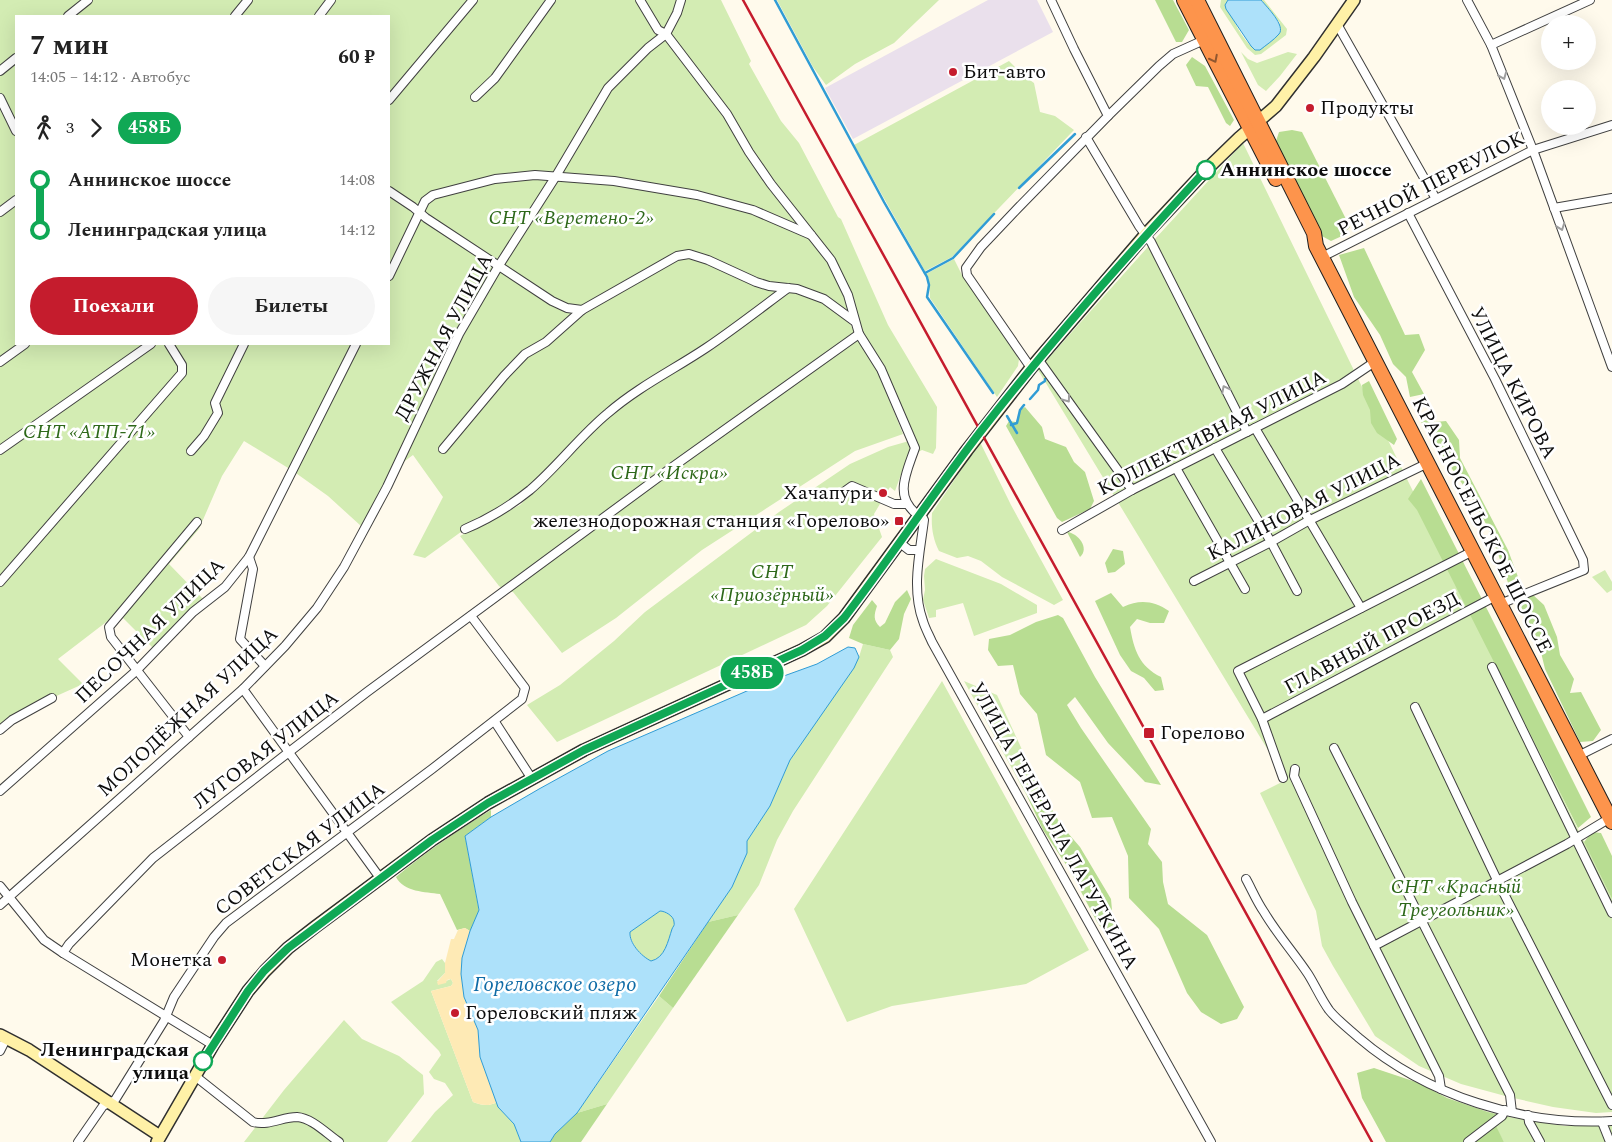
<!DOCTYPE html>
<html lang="ru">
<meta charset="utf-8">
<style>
body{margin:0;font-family:Spectral,serif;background:#f6f6f6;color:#222;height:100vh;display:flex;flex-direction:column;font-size:19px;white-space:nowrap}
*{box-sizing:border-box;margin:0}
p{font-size:16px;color:#767676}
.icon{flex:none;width:28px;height:28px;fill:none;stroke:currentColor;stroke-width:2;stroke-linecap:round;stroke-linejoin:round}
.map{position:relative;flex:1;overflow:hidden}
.details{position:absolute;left:15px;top:15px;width:375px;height:330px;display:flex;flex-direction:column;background:#fff;border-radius:0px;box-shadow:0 5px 20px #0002}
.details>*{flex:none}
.badge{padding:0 10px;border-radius:16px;font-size:18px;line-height:32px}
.tools{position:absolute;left:1541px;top:15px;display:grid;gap:10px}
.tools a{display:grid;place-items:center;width:55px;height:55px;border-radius:50%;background:#fff;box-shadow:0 5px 20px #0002;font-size:25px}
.map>.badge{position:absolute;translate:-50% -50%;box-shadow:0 0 0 2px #fff}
.legs{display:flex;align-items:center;gap:8px;height:55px;padding:0 15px;font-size:16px}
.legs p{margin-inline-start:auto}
.head{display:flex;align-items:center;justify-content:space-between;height:85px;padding:0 15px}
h1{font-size:28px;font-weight:700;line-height:38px}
.action{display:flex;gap:10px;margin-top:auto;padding:10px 15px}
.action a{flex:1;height:58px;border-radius:30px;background:#c51c2d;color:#fff;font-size:20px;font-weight:700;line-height:58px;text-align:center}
.action a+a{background:#f6f6f6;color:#222}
ul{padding:0 15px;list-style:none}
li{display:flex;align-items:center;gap:18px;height:50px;font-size:19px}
li i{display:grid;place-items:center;width:8px;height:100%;margin:0 6px;background:currentColor}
li i::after{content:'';width:12px;height:12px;margin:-6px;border:4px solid;border-radius:50%;background:#fff}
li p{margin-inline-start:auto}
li:first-child i{background:linear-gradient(#0000 50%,currentColor 0)}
li:last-child i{background:linear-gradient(currentColor 50%,#0000 0)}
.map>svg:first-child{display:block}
.industrial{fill:#eae0ec}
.green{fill:#d3ecb3;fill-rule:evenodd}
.forest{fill:#b8dd92}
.sand{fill:#feeab5}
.water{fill:#ade1fa;stroke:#309cd5;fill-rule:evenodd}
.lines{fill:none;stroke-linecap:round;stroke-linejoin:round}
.stream{stroke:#309cd5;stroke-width:2.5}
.street-casing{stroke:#404040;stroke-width:10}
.secondary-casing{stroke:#2f2f2f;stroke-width:14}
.highway-casing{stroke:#1e1e1e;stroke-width:16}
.street{stroke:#fff;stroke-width:8}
.secondary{stroke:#fff1a7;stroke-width:11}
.highway{stroke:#fd944c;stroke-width:14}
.rail{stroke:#c51c2d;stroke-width:2.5}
.oneway{stroke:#915730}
.oneway2{stroke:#9e9e9e}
.line-1-casing{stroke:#fff;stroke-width:11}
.line-1{stroke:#10a855;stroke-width:8}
.poi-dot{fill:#c51c2d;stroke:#fff;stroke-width:2}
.stop-1-dot{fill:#fff;stroke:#10a855;stroke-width:2.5}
.labels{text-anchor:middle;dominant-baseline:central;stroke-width:5;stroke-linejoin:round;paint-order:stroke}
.poi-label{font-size:20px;fill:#0d0d0d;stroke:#fff;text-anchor:start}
.stop-label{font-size:20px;font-weight:bold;fill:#0d0d0d;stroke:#fff;text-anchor:start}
.street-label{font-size:20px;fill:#0d0d0d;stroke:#fff}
.park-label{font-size:20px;font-style:italic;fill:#2d6819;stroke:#fff}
.water-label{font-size:21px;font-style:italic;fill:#0f6ba6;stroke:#fff}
</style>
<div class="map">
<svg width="1612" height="1142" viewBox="0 0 1612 1142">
<rect width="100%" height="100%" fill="#fffaec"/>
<!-- industrial -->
<polygon class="industrial" points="988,0 1037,0 1053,32 853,139 825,88"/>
<!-- green -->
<g class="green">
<path d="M0,0H721L751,61L749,64L781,121L799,143L838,217L841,219L888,325L937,407L936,448L933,454L922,450L907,458L895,491L890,487L874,514L882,537L827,606L806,625L557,742L527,705L560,685L614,641L645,612L779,512L850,464L888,447L916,439L882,363L861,329L840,270L820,239L814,236L831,260L854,321L824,299L788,288L708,347L634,391L531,489L465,529L425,558L413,555L443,497L413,455L390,472L361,526L328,496L293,471L244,441L222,476L199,529L169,564L203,599L153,648L118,613L58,659L83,684L52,698L0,730ZM16,16H389V344H16Z"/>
<polygon points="777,0 939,0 894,43 855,64 826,85 813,67"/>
<path d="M1221,0H1228L1227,2C1232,19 1241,38 1255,50L1280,23L1261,0H1264L1287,29L1286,35L1261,54L1255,55L1247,48L1220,7Z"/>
<polygon points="1241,52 1248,59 1257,63 1288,52 1297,54 1280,76 1266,91 1258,85"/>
<polygon points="1009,61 1024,76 1034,83 1040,112 1055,116 1074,130 952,257 925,271 854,145"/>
<polygon points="1243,143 1612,899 1612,1112 1596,1113 1553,1107 1509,1097 1461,1084 1419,1066 1375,1036 1333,966 1322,946 1316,911 1260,793 1286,780 1038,370 1155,239"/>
<polygon points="954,259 962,275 1019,359 1018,366 997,397 930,298 929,279 926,274"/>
<polygon points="790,292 821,301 850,324 877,370 903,434 855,451 702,550 616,618 562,653 513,592 506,591 499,586 460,536 520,505 615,409 709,352"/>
<path d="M980,442L1011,505L1063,600L1054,605L1002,577L981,561L968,556L957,558L939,551C933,539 931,527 932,513Z"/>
<polygon points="936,559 1001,584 1037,605 1037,613 974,636 963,603 936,610 936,617 929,618 923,600 925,590 924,576 925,569"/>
<polygon points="1605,570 1612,582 1612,590 1607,593 1592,577"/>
<polygon points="863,644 890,650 893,657 793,811 777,840 759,885 738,915 708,922 732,887 747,853 747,841 770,806 790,760 859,657"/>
<polygon points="942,681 1089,950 1026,984 892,1006 847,1022 794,909"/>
<polygon points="964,681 997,695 1040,789 1027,796"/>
<path d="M660,911C665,911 674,916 674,922C675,926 673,926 672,929C668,941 665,958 651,961C641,956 630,943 630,932Z"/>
<path d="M442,959L445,963V973L437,981H446L451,979L453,983L451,986L431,991L473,1102C482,1105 488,1107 497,1102L498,1107L514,1124L521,1142H411L435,1112L453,1095L445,1083L434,1079L429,1072L441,1055L439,1051L391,1002L423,981L436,962Z"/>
<polygon points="659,996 673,1008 607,1104 577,1113"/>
<polygon points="344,1020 362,1039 399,1056 423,1075 424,1094 387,1142 244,1142 284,1090"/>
<polygon points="1509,1117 1565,1126 1612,1126 1612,1142 1504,1142 1495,1126"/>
</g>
<!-- forest -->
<g class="forest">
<polygon points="1155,0 1173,0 1189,30 1182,42 1176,42"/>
<polygon points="1192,57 1205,66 1234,120 1230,126 1226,123 1208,87 1196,86 1186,65"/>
<polygon points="1292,130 1302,132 1350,227 1342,236 1331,241 1320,235 1275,144 1279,132"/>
<polygon points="1364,248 1405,335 1419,334 1425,350 1412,372 1424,394 1410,397 1406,377 1393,364 1380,335 1354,297 1339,255"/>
<polygon points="1369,381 1397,439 1394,445 1377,433 1371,423 1370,410 1363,395 1362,385"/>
<polygon points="1025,407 1042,427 1045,439 1066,447 1074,462 1085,472 1094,501 1090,509 1062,522 1057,518 1006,426 1009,421 1016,422 1020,410"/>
<path d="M1429,419L1435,422L1446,421L1459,440L1460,458L1508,550L1518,577L1510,588C1502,567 1496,545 1487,526C1469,489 1442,457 1421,422Z"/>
<polygon points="1421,479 1488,611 1591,817 1578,828 1417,510 1408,499"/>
<path d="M1067,532C1078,533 1090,548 1080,557Z"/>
<polygon points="1113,549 1123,551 1125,564 1115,572 1108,573 1105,563"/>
<path d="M907,590L911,599L904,614L899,639L890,650L863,644L849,638L853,625L872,600L877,606C874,615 873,620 880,627L885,623L895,602Z"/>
<path d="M1111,593L1123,607C1140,599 1154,601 1169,611L1164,623H1150L1137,619L1130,627C1134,650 1139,666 1161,677L1164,690L1155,691L1144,678L1131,671L1120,655L1095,601Z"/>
<polygon points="1532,594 1544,605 1557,637 1560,655 1574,679 1570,693 1581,692 1601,730 1593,741 1580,742 1545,669 1538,640 1521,607 1522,600"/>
<polygon points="1058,615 1063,618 1095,677 1161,785 1145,782 1108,743 1075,697 1067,705 1081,728 1151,829 1148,844 1162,862 1163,882 1168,904 1207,935 1244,1007 1237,1019 1221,1024 1201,1012 1187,993 1159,929 1129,898 1128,856 1112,817 1092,818 1080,782 1046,755 1037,714 1020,694 1013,665 998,666 988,650 989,639 1010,635 1036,622"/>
<polygon points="1040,789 1061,825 1080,847 1111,899 1114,932 1105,933 1097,922 1069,869 1043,830 1027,796"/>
<path d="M491,810V817L465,836L479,911L470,931L465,928L457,930L440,894C425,892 404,892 396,877C426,852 458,830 491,810Z"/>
<polygon points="1592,832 1601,833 1612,856 1612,899 1584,842"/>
<polygon points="738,915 673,1008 659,996 708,922"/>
<polygon points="1374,1068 1419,1083 1447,1098 1488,1112 1509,1117 1496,1126 1504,1142 1386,1142 1362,1098 1357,1073"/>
<polygon points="607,1104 581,1142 550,1142 555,1134 577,1113"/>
</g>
<!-- sand -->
<path class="sand" d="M465,928L470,931L462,958L461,974L464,997L478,1030L480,1057L497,1102C488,1107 482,1105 473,1102L431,991L451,986L453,983L451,979L447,980L446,983L438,985L437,982L445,973V963L451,939H454L458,930Z"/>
<!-- water -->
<g class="water">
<path d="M1228,0H1261C1267,7 1286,26 1279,34C1274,40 1266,45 1260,50H1255L1251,46L1226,9L1225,5Z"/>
<path d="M848,647L855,648L859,657L854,668L790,760L770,806L747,841V853L732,887L577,1113L555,1134L550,1142H521L514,1124L498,1107L480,1057L478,1030L464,997L461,974L462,958L470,931L479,910L465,836L491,817L539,789L608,751L770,681L817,664ZM660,911C665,911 674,916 674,922C675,926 673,926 672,929C668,941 665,958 651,961C641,956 629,943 630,932Z"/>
</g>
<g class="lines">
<!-- stream -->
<g class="stream">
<polyline points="775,0 884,202 927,277 929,285 927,297 993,393"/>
<polyline points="1019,188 1075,134"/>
<polyline points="925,273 953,258 994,214"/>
<polyline points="1030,399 1038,390 1039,385 1045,381 1045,379"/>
<polyline points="1007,416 1017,433"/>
<polyline points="1011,425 1017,423 1020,410 1024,405"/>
</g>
<defs>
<g id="street">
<path d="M640,0L658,30L666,34L727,114L749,152L771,184L831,260L848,295L859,334L881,369L915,448C906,474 893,497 919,516"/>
<polyline points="1467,0 1491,45 1533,150 1612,367"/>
<polyline points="68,16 88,0"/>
<polyline points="235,16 248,0"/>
<polyline points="319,16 331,0"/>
<polyline points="1337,24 1436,199"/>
<polyline points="1491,45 1590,0"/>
<polyline points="0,71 16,58"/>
<polyline points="475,97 495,78 551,0"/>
<polyline points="0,98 16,131"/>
<polyline points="389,100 473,0"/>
<polyline points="1108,116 1159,66 1173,54 1204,40"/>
<polyline points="1086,137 1139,226 1151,242 1247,432"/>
<polyline points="389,191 413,207 426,218 552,301 567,308 582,310"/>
<polyline points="1554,208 1612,198"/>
<polyline points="0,212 16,200"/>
<polyline points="1408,213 1495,379 1583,560 1584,570 1500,604"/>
<polyline points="1322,257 1533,150 1612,125"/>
<polyline points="389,276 425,201 433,195 495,179 535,175 614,181 697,195 753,210 811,235"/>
<polyline points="1038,359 1132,490"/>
<polyline points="0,362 25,344"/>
<polyline points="1031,368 967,275 966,268 981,247 1018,208 1108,116 1074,49 1051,0"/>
<polyline points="1255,428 1361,608"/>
<polyline points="1215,448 1271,542 1297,591"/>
<polyline points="443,449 504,376 525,354 546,342 582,310 677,256 689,254 708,260 756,282 769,286 797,289 824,299 854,321"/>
<polyline points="0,450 151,344"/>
<polyline points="191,451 204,436 218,413 215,403 244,344"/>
<polyline points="1176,468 1245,589"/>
<polyline points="838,496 852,486 894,504 906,504"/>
<path d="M921,514L924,520C920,553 911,588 923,621C925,628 929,635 932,642L1211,1142"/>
<path d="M465,529C489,519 510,506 530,490C558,466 580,436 608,413C638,387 673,370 706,348C734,329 761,308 788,288"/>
<polyline points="1062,530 1132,490 1342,384 1376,361"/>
<polyline points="900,543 909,550 919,550"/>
<polyline points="249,557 253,569 240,639 265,666"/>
<polyline points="1194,581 1271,542 1308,521 1428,463"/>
<polyline points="0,582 182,373 182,365 169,344"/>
<polyline points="1492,667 1612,913"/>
<polyline points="243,689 380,878"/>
<polyline points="1415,707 1497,880 1612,1105"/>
<polyline points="1262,719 1496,596"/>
<polyline points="495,722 532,779"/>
<polyline points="0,730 12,720 52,698"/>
<polyline points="189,737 111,637 109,627 197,522"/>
<polyline points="1334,748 1510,1095 1512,1112"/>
<polyline points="1578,756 1612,739"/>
<polyline points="1295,769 1294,776 1352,902 1439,1076 1441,1089"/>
<polyline points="1283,778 1262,719 1238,671 1473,551"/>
<polyline points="0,791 136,671 193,612 225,587 249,557 356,344"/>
<path d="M1246,879C1252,890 1257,902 1264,912C1277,934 1294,953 1308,974C1315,985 1321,999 1329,1010C1337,1020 1349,1029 1359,1038C1427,1096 1523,1126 1612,1121"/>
<polyline points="0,886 44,940 63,953 213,1045"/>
<polyline points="0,905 243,689 285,646 317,608 344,567 387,487 459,334 498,267 556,176 608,88 648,48 666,34 677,13 681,0"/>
<polyline points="1374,946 1567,844 1610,818"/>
<polyline points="63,953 69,944 153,858 289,752 367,692 671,468 859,334"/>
<polyline points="0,1051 6,1039"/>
<path d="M195,1076L253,1122C269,1126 282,1117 297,1117C312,1118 327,1134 339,1142"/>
<polyline points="1528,1115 1529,1122 1540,1142"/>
<polyline points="1602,1122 1610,1142"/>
<polyline points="78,1142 103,1106 115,1100 164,1021 174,997 214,937 226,923 432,769 522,699 525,688 471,616"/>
<polyline points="1468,1142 1502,1116 1505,1110"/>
</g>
<g id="secondary">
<polyline points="0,1035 29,1050 160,1136"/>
<polyline points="157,1142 213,1045 248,991 265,971 288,948 315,927 432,840 488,803 584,750 802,650 825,637 844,618 967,450 1031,368 1146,234 1206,170 1239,138 1276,106 1314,57 1354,0"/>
</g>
<g id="highway">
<polyline points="1184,0 1276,179"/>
<polyline points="1197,0 1314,233 1316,246 1612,822"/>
</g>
</defs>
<!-- street casing -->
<use href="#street" class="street-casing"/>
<!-- secondary casing -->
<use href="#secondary" class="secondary-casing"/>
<!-- highway casing -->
<use href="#highway" class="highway-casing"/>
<!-- street -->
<use href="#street" class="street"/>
<!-- secondary -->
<use href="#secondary" class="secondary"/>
<!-- highway -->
<use href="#highway" class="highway"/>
<!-- rail -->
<polyline class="rail" points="743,0 1372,1142"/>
</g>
<!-- one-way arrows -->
<defs><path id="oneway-chevron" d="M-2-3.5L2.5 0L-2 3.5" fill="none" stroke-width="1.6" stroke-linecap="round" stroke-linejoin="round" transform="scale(1.25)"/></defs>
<use class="oneway" href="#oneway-chevron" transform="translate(1214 59) rotate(63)"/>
<g class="oneway2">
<use href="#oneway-chevron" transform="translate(1503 76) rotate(68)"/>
<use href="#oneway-chevron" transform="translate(1561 227) rotate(70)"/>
<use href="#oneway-chevron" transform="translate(1225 389) rotate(-117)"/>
<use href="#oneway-chevron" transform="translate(1067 399) rotate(54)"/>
</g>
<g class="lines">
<defs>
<path id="line-1" d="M203,1061L248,991L264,971L288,948L432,840L488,803L584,750L802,650L825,636L844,618C891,557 934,492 981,431C1051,341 1128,254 1206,170"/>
</defs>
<!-- line-1 casing -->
<use href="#line-1" class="line-1-casing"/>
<!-- line-1 -->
<use href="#line-1" class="line-1"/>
</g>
<!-- markers -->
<g class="poi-dot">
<circle cx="953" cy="72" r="5"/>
<circle cx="1310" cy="108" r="5"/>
<circle cx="883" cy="493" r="5"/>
<rect x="894" y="516" width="10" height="10" rx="2.5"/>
<rect x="1143" y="727" width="12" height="12" rx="2.5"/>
<circle cx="222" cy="960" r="5"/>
<circle cx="455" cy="1013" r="5"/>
</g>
<g class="stop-1-dot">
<circle cx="1206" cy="170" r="9"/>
<circle cx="203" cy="1061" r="9"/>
</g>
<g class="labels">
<!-- poi labels -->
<g class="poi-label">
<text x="963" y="72">Бит-авто</text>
<text x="1320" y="108">Продукты</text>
<text x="873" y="493" text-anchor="end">Хачапури</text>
<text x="889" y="521" text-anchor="end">железнодорожная станция «Горелово»</text>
<text x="1160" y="733">Горелово</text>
<text x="212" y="960" text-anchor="end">Монетка</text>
<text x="465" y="1013">Гореловский пляж</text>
</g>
<!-- stop labels -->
<g class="stop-label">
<text x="1220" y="170">Аннинское шоссе</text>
<text x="189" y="1050" text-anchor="end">Ленинградская<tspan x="189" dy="23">улица</tspan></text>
</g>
<!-- street labels -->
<g class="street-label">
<text transform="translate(1431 184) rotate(-27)">РЕЧНОЙ ПЕРЕУЛОК</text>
<text transform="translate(444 337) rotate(-62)">ДРУЖНАЯ УЛИЦА</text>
<text transform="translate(1513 383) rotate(63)">УЛИЦА КИРОВА</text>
<text transform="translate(1212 433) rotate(-27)">КОЛЛЕКТИВНАЯ УЛИЦА</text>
<text transform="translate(1304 507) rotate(-27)">КАЛИНОВАЯ УЛИЦА</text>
<text transform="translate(1482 525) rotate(63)">КРАСНОСЕЛЬСКОЕ ШОССЕ</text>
<text transform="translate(150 631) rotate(-44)">ПЕСОЧНАЯ УЛИЦА</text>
<text transform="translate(1372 643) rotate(-28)">ГЛАВНЫЙ ПРОЕЗД</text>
<text transform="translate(188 712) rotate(-43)">МОЛОДЁЖНАЯ УЛИЦА</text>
<text transform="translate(266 750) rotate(-38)">ЛУГОВАЯ УЛИЦА</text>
<text transform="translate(1054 826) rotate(61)">УЛИЦА ГЕНЕРАЛА ЛАГУТКИНА</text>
<text transform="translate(300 849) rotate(-37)">СОВЕТСКАЯ УЛИЦА</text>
</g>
<!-- park labels -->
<g class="park-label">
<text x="571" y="218">СНТ «Веретено-2»</text>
<text x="89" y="432">СНТ «АТП-71»</text>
<text x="669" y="473">СНТ «Искра»</text>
<text x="772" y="572">СНТ<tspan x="772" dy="23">«Приозёрный»</tspan></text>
<text x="1456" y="887">СНТ «Красный<tspan x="1456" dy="23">Треугольник»</tspan></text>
</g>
<!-- water labels -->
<g class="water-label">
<text x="555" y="985">Гореловское озеро</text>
</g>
</g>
</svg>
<div class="tools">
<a>+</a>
<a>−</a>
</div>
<b class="badge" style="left:752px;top:673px;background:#10a855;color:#fff">458Б</b>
<section class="details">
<div class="head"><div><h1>7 мин</h1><p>14:05 – 14:12 · Автобус</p></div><b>60 ₽</b></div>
<div class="legs"><svg class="icon" aria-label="walk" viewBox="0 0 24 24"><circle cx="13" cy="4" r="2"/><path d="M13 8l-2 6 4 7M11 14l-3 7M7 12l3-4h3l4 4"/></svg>3<svg class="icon" aria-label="forward" viewBox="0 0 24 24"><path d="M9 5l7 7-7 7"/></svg><b class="badge" style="background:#10a855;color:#fff">458Б</b></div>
<ul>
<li><i style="color:#10a855"></i><b>Аннинское шоссе</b><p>14:08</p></li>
<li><i style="color:#10a855"></i><b>Ленинградская улица</b><p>14:12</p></li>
</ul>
<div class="action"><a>Поехали</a><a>Билеты</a></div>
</section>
</div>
